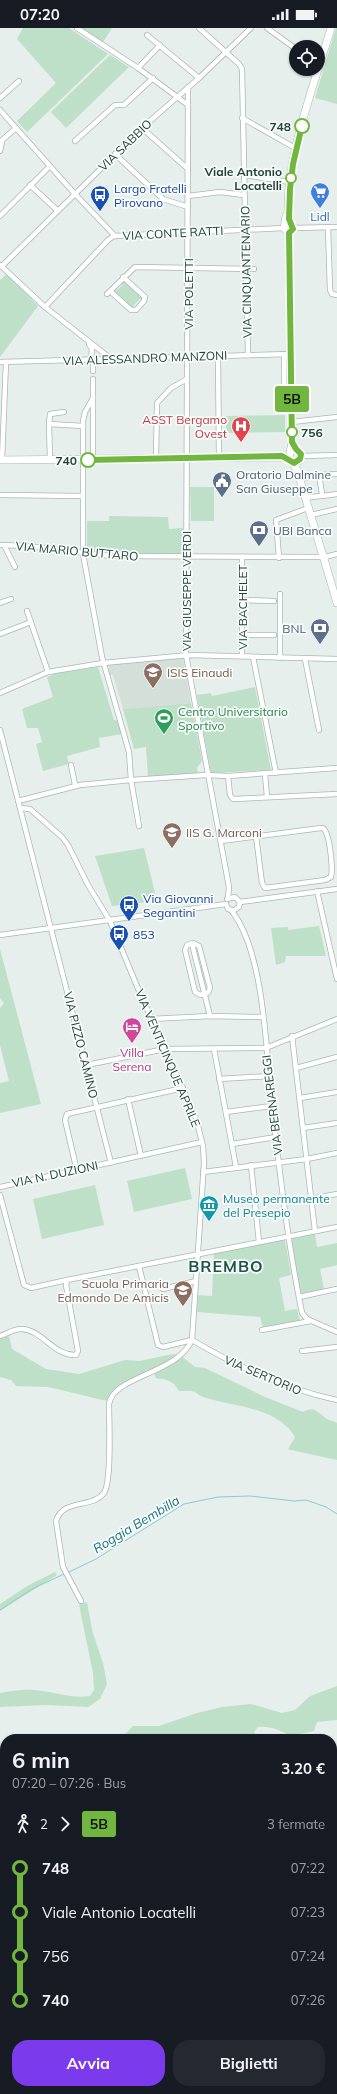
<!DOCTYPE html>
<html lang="it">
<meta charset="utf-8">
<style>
body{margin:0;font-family:Mulish,sans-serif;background:#242831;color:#f1f3f6;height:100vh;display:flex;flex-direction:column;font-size:15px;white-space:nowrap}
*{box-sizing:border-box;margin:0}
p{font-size:13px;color:#9ea1a6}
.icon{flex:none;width:22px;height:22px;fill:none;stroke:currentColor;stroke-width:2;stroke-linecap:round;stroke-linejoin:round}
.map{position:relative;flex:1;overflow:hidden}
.drawer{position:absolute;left:0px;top:1706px;width:337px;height:360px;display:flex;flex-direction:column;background:#171b24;border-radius:16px 16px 0 0;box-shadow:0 1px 3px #0004}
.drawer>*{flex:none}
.badge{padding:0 8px;border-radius:3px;font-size:14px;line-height:26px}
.buttons{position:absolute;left:289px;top:12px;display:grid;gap:8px}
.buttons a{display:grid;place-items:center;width:36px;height:36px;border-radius:50%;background:#171b24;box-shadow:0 1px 3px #0004;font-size:20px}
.map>.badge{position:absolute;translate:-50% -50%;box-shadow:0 0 0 2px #fff}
.legs{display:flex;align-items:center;gap:6px;height:44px;padding:0 12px;font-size:13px}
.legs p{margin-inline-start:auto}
.head{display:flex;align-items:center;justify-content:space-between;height:68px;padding:0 12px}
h1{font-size:22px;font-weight:700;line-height:30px}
.cta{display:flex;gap:8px;margin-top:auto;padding:8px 12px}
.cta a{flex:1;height:46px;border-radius:16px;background:#7c3aed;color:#fff;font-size:16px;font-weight:700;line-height:46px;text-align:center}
.cta a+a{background:#242831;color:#f1f3f6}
ul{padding:0 12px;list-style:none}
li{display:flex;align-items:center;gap:14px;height:44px;font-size:15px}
li i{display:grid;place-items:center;width:6px;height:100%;margin:0 5px;background:currentColor}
li i::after{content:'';width:10px;height:10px;margin:-5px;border:3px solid;border-radius:50%;background:#171b24}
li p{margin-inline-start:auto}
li:first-child i{background:linear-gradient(#0000 50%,currentColor 0)}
li:last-child i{background:linear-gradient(currentColor 50%,#0000 0)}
.status{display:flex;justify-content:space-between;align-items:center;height:28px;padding:0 20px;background:#171b24;direction:ltr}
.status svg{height:11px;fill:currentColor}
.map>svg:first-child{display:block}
.built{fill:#d4dfda}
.green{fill:#bfe0c8}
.water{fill:#8ec9d4}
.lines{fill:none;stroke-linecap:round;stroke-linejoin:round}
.stream{stroke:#8ec9d4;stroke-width:1}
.canal{stroke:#8ec9d4;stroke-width:4}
.street-casing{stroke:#a8b8b2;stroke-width:6}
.secondary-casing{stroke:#a4bbb3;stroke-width:8}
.street{stroke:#fff;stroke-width:4.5}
.secondary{stroke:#fff;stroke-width:7}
.line-1-casing{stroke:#fff;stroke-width:9}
.line-1{stroke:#71b73f;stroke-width:6}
.stop-1-dot{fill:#fff;stroke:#71b73f;stroke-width:2}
.labels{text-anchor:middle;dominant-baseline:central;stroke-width:3.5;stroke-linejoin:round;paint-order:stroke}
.stop-label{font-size:12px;font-weight:bold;fill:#24423a;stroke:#f7fbf9;text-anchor:end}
.street-label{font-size:12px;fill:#24423a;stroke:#f7fbf9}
.transit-label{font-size:12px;fill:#164399;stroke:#f7fbf9;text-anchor:start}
.shop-label{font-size:12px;fill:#366cbe;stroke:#f7fbf9}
.health-label{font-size:12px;fill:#be3a42;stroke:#f7fbf9;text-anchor:end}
.service-label{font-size:12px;fill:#4e5e75;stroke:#f7fbf9;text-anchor:start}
.education-label{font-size:12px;fill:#785e54;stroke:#f7fbf9;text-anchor:start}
.leisure-label{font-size:12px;fill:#27864d;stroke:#f7fbf9;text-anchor:start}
.hotel-label{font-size:12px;fill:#b23c85;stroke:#f7fbf9}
.culture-label{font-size:12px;fill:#0d838f;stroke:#f7fbf9;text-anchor:start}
.water-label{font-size:13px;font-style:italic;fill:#1c6f80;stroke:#f7fbf9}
.district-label{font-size:16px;font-weight:bold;letter-spacing:1px;fill:#1f5548;stroke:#f7fbf9}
</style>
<div class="status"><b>07:20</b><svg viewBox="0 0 49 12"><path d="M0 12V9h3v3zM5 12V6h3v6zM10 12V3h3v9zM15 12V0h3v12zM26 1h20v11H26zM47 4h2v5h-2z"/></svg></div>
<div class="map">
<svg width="337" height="2066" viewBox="0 0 337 2066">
<rect width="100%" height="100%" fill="#e6efeb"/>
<!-- built -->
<polygon class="built" points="183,630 191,675 123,681 113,647 110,647 108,636"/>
<!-- green -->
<g class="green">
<polygon points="23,0 69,0 108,26 27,104 17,93 56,55 17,11"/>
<polygon points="82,0 112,0 103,14"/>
<polygon points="336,0 337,0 337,76 315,70"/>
<polygon points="110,27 129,39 66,100 51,84"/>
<polygon points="7,246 38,278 0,329 0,252"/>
<polygon points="123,253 143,270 143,273 140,271 133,278 135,280 134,282 114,264 123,257 122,255"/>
<polygon points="285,387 285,404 226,405 226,388"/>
<polygon points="190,459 214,459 214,493 191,493"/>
<polygon points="109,488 168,489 169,501 183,500 183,526 99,524 87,522 87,493 109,493"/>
<polygon points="98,639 114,692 118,693 122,706 99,710 100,719 67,728 69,736 43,743 36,716 42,714 38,700 27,700 22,681 53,669 47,649 57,645"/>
<polygon points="255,659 271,742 211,745 197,667 211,665 212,668"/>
<polygon points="191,675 202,733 197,740 198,745 148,749 146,719 134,721 123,681"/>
<polygon points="144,820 157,873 112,878 95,828"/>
<polygon points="319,898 326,928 286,928 285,934 276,937 271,900 288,899 288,902"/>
<polygon points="0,921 41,1076 0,1085 0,1055 9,1053 0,1017 0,980 4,975 0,970"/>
<polygon points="185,1140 192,1171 134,1184 127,1153"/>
<polygon points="95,1157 104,1197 42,1211 33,1171"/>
<polygon points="315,1206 317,1219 337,1215 337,1237 320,1241 324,1261 301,1266 290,1211"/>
<polygon points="285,1212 291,1247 279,1250 285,1283 297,1281 300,1293 263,1300 260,1289 197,1284 198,1267 212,1268 214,1225"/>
<path d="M9,1308L12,1321L46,1341L79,1346L125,1332L139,1333L173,1326L180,1327L195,1339L205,1340L263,1368L303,1384C315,1377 318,1385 327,1391C330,1393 334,1393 337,1395V1432L291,1422L288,1421L295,1409C277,1379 236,1379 206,1370C202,1369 198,1366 195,1364C190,1362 184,1363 179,1363C173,1352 167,1352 156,1350L153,1342C137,1349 116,1355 107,1373L48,1359L16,1358L11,1352L0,1349V1311Z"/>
<polygon points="55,1544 57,1547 0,1583 0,1576 27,1558"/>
<path d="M87,1574L92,1602L103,1635L107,1656L100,1671L88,1679L46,1677L0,1679V1665C11,1663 23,1661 34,1662C53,1663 71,1671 90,1668L94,1662L93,1645L79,1577Z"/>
<path d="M337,1658V1692L317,1694L314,1703L290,1708C280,1702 270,1698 258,1699L254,1704L258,1711H115L124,1707L133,1698H159L197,1685L222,1679L251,1676L282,1685L295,1682L310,1668Z"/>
<rect x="332" y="1730" width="5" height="38"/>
<polygon points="337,1963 337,2055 332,2058 332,1964"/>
<polygon points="1,1981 5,1983 5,2061 154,2061 147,2066 10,2066 0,2064"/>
<polygon points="214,2061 327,2061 320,2066 207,2066"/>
</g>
<!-- water -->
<g class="water">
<polygon points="0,1736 5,1737 5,1776 0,1776"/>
<polygon points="332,1768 337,1768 337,1809 332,1808"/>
</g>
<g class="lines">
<!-- stream -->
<g class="stream">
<polyline points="69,1544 96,1531 184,1476 218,1469 250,1468 294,1473 306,1472 326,1479 337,1486"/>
<polyline points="0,1582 32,1561 64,1546"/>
<polyline points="332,1927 337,1922"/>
<polyline points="230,2066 238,2061"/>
</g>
<!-- canal -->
<g class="canal">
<polyline points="332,2046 337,2045"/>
<polyline points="301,2066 308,2061"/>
</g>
<defs>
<g id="street">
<polyline points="77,0 138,40 188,77"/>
<polyline points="199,0 239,36 242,41 248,327"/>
<polyline points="267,0 296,21"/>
<polyline points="147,7 199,50"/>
<polyline points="138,40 160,17"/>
<polyline points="188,59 186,627 229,859 228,870"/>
<polyline points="0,70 19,53"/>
<polyline points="0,82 74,165 115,208"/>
<polyline points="242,90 297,121"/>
<polyline points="142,100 188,141"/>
<polyline points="75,113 115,77 124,77 153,50"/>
<polyline points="0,114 16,100"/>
<polyline points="0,123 2,114"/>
<polyline points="115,126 163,171 188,179"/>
<polyline points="244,147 290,154"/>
<polyline points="30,157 57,182"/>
<polyline points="188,168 220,164 244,167"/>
<polyline points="0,188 50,138"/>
<polyline points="328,199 330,262 332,266 337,267"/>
<polyline points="293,200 337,199"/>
<polyline points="0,237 45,279 110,330"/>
<polyline points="2,238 142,100 199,50 251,0"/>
<polyline points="110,263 131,282 136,282 144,273 145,269 123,249"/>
<polyline points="107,266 135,239 254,241"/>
<polyline points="45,279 108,212 114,208 284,200"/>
<polyline points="89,316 92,321 91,331"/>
<polyline points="218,327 219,430"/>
<polyline points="93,331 93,343"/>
<polyline points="0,334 291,326"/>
<polyline points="93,351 93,432"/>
<polyline points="284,366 284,326"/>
<polyline points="93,370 85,384 83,393 83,526 102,629 129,724 131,752 206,747 228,748 230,767 233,771 337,766"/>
<polyline points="292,394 337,389"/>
<polyline points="49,396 50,386 64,384"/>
<polyline points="301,428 337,427"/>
<polyline points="156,431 157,375 171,360 187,351"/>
<polyline points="2,432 6,334"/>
<polyline points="50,432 49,396 83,398"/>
<polyline points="300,451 319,447"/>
<polyline points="322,466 319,447 337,446"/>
<polyline points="0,467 83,468"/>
<path d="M305,470C317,468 326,468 337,466"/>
<polyline points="311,487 337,481"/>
<polyline points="0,517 28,518 111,528 322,529"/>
<polyline points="4,517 15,539"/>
<polyline points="325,529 337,526"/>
<polyline points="279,530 276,492 308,480"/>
<polyline points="242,572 274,573"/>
<polyline points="0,575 11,571"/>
<polyline points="27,583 48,644"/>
<polyline points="0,606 31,594"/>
<polyline points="242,607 274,607"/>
<polyline points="242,628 242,529"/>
<polyline points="253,629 276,745"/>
<polyline points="280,630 280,566"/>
<polyline points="305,631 319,702"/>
<polyline points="0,665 48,644 103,635 189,627 337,631"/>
<polyline points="0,702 111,1135"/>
<polyline points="71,737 75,757"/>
<polyline points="265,746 267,769"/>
<polyline points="228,748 337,740"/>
<polyline points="18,773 80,757 131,752 139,798"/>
<path d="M20,780L30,781L62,809L68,817L88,857L110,893L139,963L196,1090L203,1118L204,1135L192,1312C177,1346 113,1348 109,1376C109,1393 112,1453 104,1465C92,1481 63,1470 56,1493L63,1539L81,1573"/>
<path d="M221,813L321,800H323C330,805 333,841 331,849L325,852L265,860L262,855L256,808"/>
<polyline points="317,863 337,951"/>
<polyline points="227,871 235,869 240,874"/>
<polyline points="240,874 337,861"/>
<polyline points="226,876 228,881 233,883 239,879 240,874"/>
<path d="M231,882C265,924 266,1025 272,1078C280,1147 288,1217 302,1285L307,1291L337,1304"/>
<polyline points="0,907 226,876"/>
<polygon points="193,915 199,918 210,960 208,965 200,967 195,964 185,922 187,917"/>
<polyline points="192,916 210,988"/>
<polyline points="151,991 210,988 262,989"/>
<polyline points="292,1008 315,1203"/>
<polyline points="214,1021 236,1139"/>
<polyline points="87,1037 165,1021 266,1020 337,991"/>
<polyline points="296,1040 337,1029"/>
<polyline points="219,1051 269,1048"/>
<polyline points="300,1070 337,1064"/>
<polyline points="128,1071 141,1128"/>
<polyline points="226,1084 272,1078"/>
<polyline points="303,1100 337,1095"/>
<polyline points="232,1116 276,1109"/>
<polyline points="251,1137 259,1214"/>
<polyline points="77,1143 65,1092 67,1086 183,1060"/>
<polyline points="203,1144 307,1131 337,1125"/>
<polyline points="0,1159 202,1114"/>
<polyline points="0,1167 24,1257 31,1260 67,1252"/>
<polyline points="311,1171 337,1166"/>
<polyline points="139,1238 158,1317 163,1319 192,1312"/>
<polyline points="163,1261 196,1253"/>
<polyline points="299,1269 337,1261"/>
<polyline points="262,1302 311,1293"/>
<path d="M0,1308C7,1306 13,1301 21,1301C42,1301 53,1328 76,1327L78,1323L66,1257L67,1252L337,1199"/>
<path d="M192,1312C238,1339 285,1361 337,1372"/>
<polyline points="302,1323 337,1319"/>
</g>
<g id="secondary">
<polyline points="286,188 284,200 289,205"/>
<path d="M289,205L293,200C292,197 290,196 290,192C280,145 317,48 331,0"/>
<polyline points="291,422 297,422 301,427 299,433 292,434"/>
<polyline points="289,431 292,414 289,205"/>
<polyline points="0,432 286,429 292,434 297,442 323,528 325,529 324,531 337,575"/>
</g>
</defs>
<!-- street casing -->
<use href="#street" class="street-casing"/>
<!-- secondary casing -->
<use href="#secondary" class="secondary-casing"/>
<!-- street -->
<use href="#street" class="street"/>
<!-- secondary -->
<use href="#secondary" class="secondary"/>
</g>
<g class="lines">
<defs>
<polyline id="line-1" points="88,432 282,428 294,435 300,431 301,426 296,421 292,414 289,205 293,201 289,191 290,161 293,136 302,98"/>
</defs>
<!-- line-1 casing -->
<use href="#line-1" class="line-1-casing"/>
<!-- line-1 -->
<use href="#line-1" class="line-1"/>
</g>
<!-- icons -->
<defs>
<symbol id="supermarket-pin" viewBox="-11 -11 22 30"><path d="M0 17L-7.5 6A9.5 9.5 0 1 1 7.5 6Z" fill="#3f7fe0" stroke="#f7fbf9"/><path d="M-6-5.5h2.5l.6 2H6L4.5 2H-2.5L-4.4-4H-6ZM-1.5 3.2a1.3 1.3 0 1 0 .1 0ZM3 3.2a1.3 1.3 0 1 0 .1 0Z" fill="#fff"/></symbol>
<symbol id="bus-pin" viewBox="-11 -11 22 30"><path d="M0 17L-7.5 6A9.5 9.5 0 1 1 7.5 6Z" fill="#1a4fb4" stroke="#f7fbf9"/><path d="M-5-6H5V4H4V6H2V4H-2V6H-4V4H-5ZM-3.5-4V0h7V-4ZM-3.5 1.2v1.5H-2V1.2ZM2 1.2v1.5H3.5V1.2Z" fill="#fff"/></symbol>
<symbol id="hospital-pin" viewBox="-11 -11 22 30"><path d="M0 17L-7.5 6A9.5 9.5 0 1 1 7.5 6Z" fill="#e0444e" stroke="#f7fbf9"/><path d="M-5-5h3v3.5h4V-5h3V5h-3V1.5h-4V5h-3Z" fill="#fff"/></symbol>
<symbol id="civic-pin" viewBox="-11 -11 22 30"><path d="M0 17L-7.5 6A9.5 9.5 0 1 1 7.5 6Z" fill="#5c6f8a" stroke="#f7fbf9"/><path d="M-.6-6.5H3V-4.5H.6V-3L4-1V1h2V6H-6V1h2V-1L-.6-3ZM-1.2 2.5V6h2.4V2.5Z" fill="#fff"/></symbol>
<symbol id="bank-pin" viewBox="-11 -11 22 30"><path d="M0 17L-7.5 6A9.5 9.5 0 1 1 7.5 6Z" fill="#5c6f8a" stroke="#f7fbf9"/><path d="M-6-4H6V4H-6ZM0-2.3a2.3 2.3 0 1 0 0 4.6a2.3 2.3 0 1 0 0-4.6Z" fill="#fff"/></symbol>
<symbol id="school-pin" viewBox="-11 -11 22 30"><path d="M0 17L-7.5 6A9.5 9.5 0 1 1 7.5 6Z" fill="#8d6e63" stroke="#f7fbf9"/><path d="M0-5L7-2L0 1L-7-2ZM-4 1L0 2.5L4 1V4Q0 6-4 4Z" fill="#fff"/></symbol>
<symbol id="stadium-pin" viewBox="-11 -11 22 30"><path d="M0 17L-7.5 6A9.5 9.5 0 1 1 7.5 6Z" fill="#2e9e5b" stroke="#f7fbf9"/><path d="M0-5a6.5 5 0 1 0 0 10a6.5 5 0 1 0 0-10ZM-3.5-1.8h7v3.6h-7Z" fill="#fff"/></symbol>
<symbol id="hotel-pin" viewBox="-11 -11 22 30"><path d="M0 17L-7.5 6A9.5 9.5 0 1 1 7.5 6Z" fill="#d1479c" stroke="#f7fbf9"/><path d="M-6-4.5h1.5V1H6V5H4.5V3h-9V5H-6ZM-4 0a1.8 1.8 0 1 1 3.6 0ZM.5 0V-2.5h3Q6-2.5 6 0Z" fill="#fff"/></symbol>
<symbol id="museum-pin" viewBox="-11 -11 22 30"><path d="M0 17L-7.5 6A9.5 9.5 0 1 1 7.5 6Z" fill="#0f9aa8" stroke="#f7fbf9"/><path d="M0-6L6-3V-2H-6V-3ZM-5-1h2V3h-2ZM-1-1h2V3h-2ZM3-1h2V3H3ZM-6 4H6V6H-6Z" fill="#fff"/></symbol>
</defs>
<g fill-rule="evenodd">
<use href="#supermarket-pin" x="309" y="153" width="22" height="30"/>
<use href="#bus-pin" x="89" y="156" width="22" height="30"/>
<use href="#hospital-pin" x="230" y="387" width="22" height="30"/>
<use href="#civic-pin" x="211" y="442" width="22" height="30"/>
<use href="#bank-pin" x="248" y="491" width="22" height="30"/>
<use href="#bank-pin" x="309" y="589" width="22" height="30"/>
<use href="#school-pin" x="142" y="633" width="22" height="30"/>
<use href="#stadium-pin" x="153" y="679" width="22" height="30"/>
<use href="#school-pin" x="161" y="793" width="22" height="30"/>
<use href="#bus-pin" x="118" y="866" width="22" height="30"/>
<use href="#bus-pin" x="108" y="895" width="22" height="30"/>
<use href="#hotel-pin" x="121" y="988" width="22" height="30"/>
<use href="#museum-pin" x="198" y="1166" width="22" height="30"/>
<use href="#school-pin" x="172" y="1251" width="22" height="30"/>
</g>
<!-- markers -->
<g class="stop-1-dot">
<circle cx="302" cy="98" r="7"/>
<circle cx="291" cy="150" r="5"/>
<circle cx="292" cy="404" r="5"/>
<circle cx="88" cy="432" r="7"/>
</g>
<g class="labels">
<!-- stop labels -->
<g class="stop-label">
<text x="291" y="98">748</text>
<text x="282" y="143">Viale Antonio<tspan x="282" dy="14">Locatelli</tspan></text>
<text x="301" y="404" text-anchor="start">756</text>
<text x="77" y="432">740</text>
</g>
<!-- street labels -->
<g class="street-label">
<text transform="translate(125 117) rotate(-44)">VIA SABBIO</text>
<text transform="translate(173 205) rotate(-3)">VIA CONTE RATTI</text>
<text transform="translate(246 244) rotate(-91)">VIA CINQUANTENARIO</text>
<text transform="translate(188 266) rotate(-90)">VIA POLETTI</text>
<text transform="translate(145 330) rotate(-2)">VIA ALESSANDRO MANZONI</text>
<text transform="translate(77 523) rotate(5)">VIA MARIO BUTTARO</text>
<text transform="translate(186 563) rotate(-90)">VIA GIUSEPPE VERDI</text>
<text transform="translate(242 579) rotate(-90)">VIA BACHELET</text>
<text transform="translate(81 1017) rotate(76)">VIA PIZZO CAMINO</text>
<text transform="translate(168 1030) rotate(67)">VIA VENTICINQUE APRILE</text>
<text transform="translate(272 1077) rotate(-97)">VIA BERNAREGGI</text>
<text transform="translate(55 1146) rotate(-12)">VIA N. DUZIONI</text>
<text transform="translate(263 1347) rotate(23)">VIA SERTORIO</text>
</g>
<!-- transit labels -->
<g class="transit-label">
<text x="114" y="160">Largo Fratelli<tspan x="114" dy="14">Pirovano</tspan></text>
<text x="143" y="870">Via Giovanni<tspan x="143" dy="14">Segantini</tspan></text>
<text x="133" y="906">853</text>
</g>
<!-- shop labels -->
<g class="shop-label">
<text x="320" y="188">Lidl</text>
</g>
<!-- health labels -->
<g class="health-label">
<text x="227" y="391">ASST Bergamo<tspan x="227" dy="14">Ovest</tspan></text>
</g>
<!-- service labels -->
<g class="service-label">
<text x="236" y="446">Oratorio Dalmine<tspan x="236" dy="14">San Giuseppe</tspan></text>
<text x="273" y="502">UBI Banca</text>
<text x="306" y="600" text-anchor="end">BNL</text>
</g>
<!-- education labels -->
<g class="education-label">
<text x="167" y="644">ISIS Einaudi</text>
<text x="186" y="804">IIS G. Marconi</text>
<text x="169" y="1255" text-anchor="end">Scuola Primaria<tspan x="169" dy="14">Edmondo De Amicis</tspan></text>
</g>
<!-- leisure labels -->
<g class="leisure-label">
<text x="178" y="683">Centro Universitario<tspan x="178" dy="14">Sportivo</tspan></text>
</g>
<!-- hotel labels -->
<g class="hotel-label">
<text x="132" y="1024">Villa<tspan x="132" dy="14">Serena</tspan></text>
</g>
<!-- culture labels -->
<g class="culture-label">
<text x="223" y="1170">Museo permanente<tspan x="223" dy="14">del Presepio</tspan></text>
</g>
<!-- water labels -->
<g class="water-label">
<text transform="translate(136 1496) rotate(-31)">Roggia Bembilla</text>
</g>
<!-- district labels -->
<g class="district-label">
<text x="226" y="1238">BREMBO</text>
</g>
</g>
</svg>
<div class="buttons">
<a><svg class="icon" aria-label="locate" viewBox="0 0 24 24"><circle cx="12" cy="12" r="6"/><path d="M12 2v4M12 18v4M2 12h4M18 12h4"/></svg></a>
</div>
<b class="badge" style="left:292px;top:371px;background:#71b73f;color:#111">5B</b>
<section class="drawer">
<div class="head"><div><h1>6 min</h1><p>07:20 – 07:26 · Bus</p></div><b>3.20 €</b></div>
<div class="legs"><svg class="icon" aria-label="walk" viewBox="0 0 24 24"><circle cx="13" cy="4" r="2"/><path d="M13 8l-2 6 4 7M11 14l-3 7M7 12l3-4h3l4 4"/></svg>2<svg class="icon" aria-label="forward" viewBox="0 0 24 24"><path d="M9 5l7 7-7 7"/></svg><b class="badge" style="background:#71b73f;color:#111">5B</b><p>3 fermate</p></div>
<ul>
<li><i style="color:#71b73f"></i><b>748</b><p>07:22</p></li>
<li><i style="color:#71b73f"></i><span>Viale Antonio Locatelli</span><p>07:23</p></li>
<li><i style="color:#71b73f"></i><span>756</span><p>07:24</p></li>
<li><i style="color:#71b73f"></i><b>740</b><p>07:26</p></li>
</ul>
<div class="cta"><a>Avvia</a><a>Biglietti</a></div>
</section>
</div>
